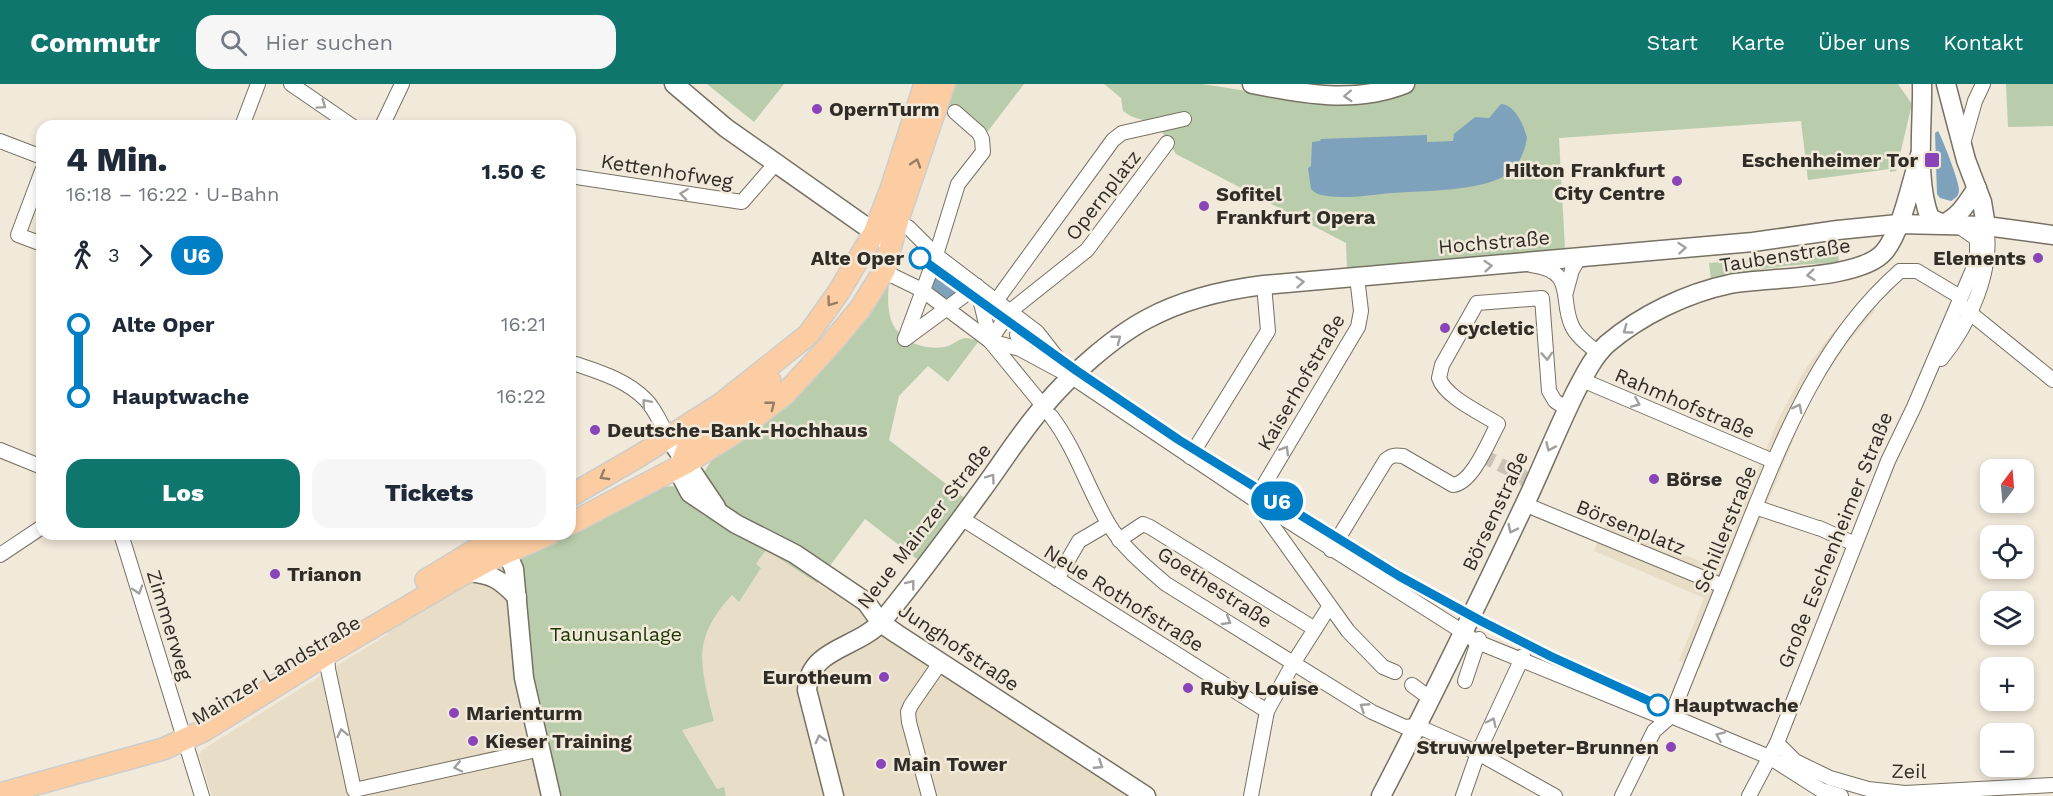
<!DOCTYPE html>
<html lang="de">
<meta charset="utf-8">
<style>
body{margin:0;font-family:"Work Sans",sans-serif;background:#f6f6f7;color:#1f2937;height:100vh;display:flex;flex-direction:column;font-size:22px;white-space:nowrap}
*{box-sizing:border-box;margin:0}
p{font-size:20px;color:#747a83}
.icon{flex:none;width:33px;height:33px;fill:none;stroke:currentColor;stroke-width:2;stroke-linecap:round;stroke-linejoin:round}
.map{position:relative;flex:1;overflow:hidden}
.details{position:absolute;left:36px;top:36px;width:540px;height:420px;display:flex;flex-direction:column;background:#fff;border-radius:18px;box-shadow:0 3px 9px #0003}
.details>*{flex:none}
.badge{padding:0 12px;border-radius:20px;font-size:21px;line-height:39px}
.needle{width:39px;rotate:16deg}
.tools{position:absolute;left:1980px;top:375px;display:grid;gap:12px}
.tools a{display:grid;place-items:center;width:54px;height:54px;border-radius:12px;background:#fff;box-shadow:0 3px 9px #0003;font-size:30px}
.map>.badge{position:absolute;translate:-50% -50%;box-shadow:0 0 0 3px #fff}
.legs{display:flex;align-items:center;gap:9px;height:66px;padding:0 30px;font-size:20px}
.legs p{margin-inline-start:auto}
.head{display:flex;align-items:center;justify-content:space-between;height:102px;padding:0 30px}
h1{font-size:33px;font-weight:800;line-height:45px}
.button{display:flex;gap:12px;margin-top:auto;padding:12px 30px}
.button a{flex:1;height:69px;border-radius:18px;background:#0f766e;color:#fff;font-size:24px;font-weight:800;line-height:69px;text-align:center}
.button a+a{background:#f6f6f7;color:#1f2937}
ul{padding:0 30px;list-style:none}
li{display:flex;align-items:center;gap:21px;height:72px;font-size:22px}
li i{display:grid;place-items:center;width:9px;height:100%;margin:0 8px;background:currentColor}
li i::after{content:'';width:15px;height:15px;margin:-8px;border:4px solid;border-radius:50%;background:#fff}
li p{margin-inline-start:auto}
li:first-child i{background:linear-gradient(#0000 50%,currentColor 0)}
li:last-child i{background:linear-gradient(currentColor 50%,#0000 0)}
header{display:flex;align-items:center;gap:36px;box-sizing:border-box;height:84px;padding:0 30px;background:#0f766e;color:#fff}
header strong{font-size:28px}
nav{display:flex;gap:33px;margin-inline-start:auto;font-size:21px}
.search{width:420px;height:54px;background:#f6f6f7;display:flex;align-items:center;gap:15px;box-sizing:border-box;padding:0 21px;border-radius:18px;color:#747a83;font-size:22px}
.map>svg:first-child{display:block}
.built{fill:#e8ddc6}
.green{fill:#b9cdac}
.water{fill:#7ea2bb}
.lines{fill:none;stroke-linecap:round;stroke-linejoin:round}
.street-tunnel{stroke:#cac3b6;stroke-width:14;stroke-dasharray:14 7;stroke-linecap:butt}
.street-casing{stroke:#777163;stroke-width:16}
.secondary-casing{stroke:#777163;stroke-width:21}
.primary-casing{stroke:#cdcdcb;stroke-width:24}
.street{stroke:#fff;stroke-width:14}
.secondary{stroke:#fff;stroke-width:18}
.primary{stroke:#fccda2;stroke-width:21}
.oneway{stroke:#a2a09e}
.oneway2{stroke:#967d64}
.line-1-casing{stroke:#fff;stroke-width:14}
.line-1{stroke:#007ec6;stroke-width:9}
.poi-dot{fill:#8944b8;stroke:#f1e9da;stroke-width:2}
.stop-1-dot{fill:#fff;stroke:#007ec6;stroke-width:3}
.labels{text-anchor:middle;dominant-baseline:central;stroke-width:5;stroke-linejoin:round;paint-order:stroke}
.poi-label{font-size:20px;font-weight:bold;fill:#302d27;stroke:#f1e9da;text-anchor:start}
.street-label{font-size:20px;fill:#302d27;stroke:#f1e9da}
.stop-label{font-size:20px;font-weight:bold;fill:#302d27;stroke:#f1e9da;text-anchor:end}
.park-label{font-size:20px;fill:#1b3601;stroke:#f1e9da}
</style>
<header>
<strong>Commutr</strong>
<div class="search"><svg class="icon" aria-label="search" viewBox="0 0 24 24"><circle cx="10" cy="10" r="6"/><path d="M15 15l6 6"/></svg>Hier suchen</div>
<nav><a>Start</a><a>Karte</a><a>Über uns</a><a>Kontakt</a></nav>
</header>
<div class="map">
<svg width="2053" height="712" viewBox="0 0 2053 712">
<rect width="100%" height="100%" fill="#f1e9da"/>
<!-- built -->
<g class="built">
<polygon points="1862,216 1875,227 1845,262 1821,295 1799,342 1700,585 1679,577 1704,514 1594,467 1606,439 1717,484 1778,336 1804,287 1829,253"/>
<polygon points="766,466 817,499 1155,712 726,712 724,703 717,705 682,645 714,637 704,595 702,579 704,553 713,533 732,511 739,517 761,484 756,480"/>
<polygon points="507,469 554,712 212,712 199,671 202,666 388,550 382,539"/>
</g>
<!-- green -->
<g class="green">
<polygon points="707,0 784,0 754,38"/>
<polygon points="953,0 1024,0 982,55 943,28"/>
<path d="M1104,0H1202L1291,14L1403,6L1415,0H1898L1912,20L1896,87L1890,88V85L1808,96L1801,37L1559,54L1565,165L1347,184L1346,159L1176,70C1169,59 1163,45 1151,39C1140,34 1133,35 1123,27L1121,14Z"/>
<polygon points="2006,0 2053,0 2053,42 2008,43"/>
<path d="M1838,169L1839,179C1791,180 1757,184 1711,196L1709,179Z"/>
<path d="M889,190C889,202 887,215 889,227C892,254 920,267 944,263C952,262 958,255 965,254C969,254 975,256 979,257L948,298L928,282L899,312L889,356L967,416L922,479L865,435L817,499L766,466L756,480L761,484L739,518L732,511C690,556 701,583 714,637L682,646L717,705L724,703L726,712H559L532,593L519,472L556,450H570L637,404L696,401L724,356L733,350Z"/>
</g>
<!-- water -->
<g class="water">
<path d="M1501,20C1515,21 1524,41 1527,54C1524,70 1519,83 1504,92C1480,107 1421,107 1391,109C1371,111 1348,115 1327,112C1321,111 1315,110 1311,105L1308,84L1311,82L1312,58L1320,57L1321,55L1427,51V58L1453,57L1454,50L1475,33L1489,34Z"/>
<path d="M1938,47C1942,53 1960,100 1959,106C1959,112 1956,114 1951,117L1940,114L1937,110L1935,49Z"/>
<circle cx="946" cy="200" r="14"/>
</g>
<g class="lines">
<!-- street-tunnel -->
<polyline class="street-tunnel" points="1481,371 1521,391 1526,396 1530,407"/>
<defs>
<g id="street">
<polyline points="291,0 352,42"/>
<polyline points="242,42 258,0"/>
<polyline points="382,42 402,0"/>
<polyline points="0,57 42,73"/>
<polyline points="1962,63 1975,17 1983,0"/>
<polyline points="42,87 18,151 42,160"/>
<polyline points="570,92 742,118 776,79"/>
<polyline points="908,143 936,171 1037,248 1069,289"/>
<path d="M1531,181C1577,187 1559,215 1572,242C1577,253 1589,262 1599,269"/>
<polyline points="1900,187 1917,187 1957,211"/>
<polyline points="889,190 922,206 990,257 1040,318"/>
<polyline points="977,202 990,257"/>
<polyline points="1566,208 1572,186 1580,173"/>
<polyline points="996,217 1113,56 1122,49 1184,35"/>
<polyline points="1964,224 2053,296"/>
<polyline points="1017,251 1026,257"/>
<polyline points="905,255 936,171 958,100 983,68 982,55 979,49 955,28"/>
<polyline points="905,255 977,202"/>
<polyline points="990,257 1020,265 1072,293 1255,416 1463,548 1475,557 1667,635"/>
<polyline points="990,257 1009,228 1087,166 1167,59"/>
<path d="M1941,275C1969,241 1994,186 1986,142"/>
<path d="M570,278C596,287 626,295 646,316C655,325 661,340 668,352"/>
<polyline points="1582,296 1773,377"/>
<path d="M1051,332C1076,365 1087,403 1108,439C1122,463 1145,482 1166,500L1372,628L1405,643L1417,642L1478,669L1555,712"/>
<polyline points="0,366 42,383"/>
<polyline points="1190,373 1268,247 1264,201"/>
<polyline points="1255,416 1358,243 1361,227 1357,193"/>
<polyline points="1524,420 1723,502"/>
<polyline points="1259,423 1348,547 1383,583 1395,588"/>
<polyline points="1755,423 1818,444"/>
<polyline points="961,434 1267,627"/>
<polyline points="1819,444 1855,460"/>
<polyline points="121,450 202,712"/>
<polyline points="1119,456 1143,440 1150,443 1315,545"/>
<path d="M1331,466L1386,376C1392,371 1395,371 1403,372L1453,401C1473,399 1489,356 1498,340C1481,329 1445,313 1439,294L1442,281L1477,219L1542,214L1549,307L1555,317L1567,325"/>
<polyline points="0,471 42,443"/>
<polyline points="1057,495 1079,457 1108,440"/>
<polyline points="327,570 328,585 354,706 541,665"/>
<polyline points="1465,597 1479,555"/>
<polyline points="1412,601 1431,615"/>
<polyline points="1664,629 1769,673 1821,706 1841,712"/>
<polyline points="1777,659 1795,677 1830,694 1868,705 1905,709 2053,701"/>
<polyline points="929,712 909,638 908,628 911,621 940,579"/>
<polyline points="1251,712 1267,627 1294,578 1329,523"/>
<polyline points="1463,712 1478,669 1523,572"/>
<path d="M1622,712L1654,647L1671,632C1695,571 1720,511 1744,450C1783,354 1820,257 1900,187"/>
<polyline points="1749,712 1777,659 1888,377 1914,323 1974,183 1977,168 1977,155 1957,141"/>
</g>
<g id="secondary">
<polyline points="674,0 726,44 885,156"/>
<path d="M1252,0C1303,10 1355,20 1405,0"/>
<path d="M1922,0C1923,39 1915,98 1930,134L1943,140C1960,132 1967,119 1977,104"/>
<polyline points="1946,0 1966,76 1982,118 1986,142"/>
<polyline points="668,352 716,423"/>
<polyline points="681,381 681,392 690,409 736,440 795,470 866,518 881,539 897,550 1146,712"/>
<polyline points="507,469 514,485 524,594 551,712"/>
<path d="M467,488C492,490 500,495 517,513"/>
<path d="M834,712L807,606C809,563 859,565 883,536C917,494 950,450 982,406C1002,379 1021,348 1044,322C1069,292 1113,253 1147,235C1184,215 1223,206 1264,201L1753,158L1838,146L1898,140L1986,142L2053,151"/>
<path d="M1381,712C1433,612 1482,511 1530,409C1545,376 1559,342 1575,309C1584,292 1593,273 1607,260C1641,231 1687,209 1730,200C1767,193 1860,196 1884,168C1902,147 1911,98 1920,71"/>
</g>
<g id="primary">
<polyline points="681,381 689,360 693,356 747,318 770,297"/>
<polyline points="570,412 639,372 721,320 808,251 838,209 874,149 891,105 925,0"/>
<polyline points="570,440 686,379 733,350 785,310 830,261 860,225 884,187 898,135 944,0"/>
<polyline points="426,496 502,450"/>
<polyline points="0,710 163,665 203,647 327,570 455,495 487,477 549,450"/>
</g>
</defs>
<!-- street casing -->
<use href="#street" class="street-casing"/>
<!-- secondary casing -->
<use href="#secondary" class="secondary-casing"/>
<!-- primary casing -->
<use href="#primary" class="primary-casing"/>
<!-- street -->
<use href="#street" class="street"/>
<!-- secondary -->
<use href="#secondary" class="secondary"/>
<!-- primary -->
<use href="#primary" class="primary"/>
</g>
<!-- one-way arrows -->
<defs><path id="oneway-chevron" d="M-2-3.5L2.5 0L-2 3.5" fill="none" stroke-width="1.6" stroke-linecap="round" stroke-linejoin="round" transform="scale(1.5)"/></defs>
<g class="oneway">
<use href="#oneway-chevron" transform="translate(1348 12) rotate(177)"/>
<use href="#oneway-chevron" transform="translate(322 21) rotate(35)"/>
<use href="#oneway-chevron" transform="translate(684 110) rotate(-172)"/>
<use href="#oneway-chevron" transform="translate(1682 164) rotate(-5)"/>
<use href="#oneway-chevron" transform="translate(1488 182) rotate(-5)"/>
<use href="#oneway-chevron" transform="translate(1811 191) rotate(174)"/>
<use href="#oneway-chevron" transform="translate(1300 198) rotate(-5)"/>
<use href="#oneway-chevron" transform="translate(1627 246) rotate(144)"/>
<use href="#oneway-chevron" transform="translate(1117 255) rotate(-38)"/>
<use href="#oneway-chevron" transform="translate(1547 272) rotate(86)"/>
<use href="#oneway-chevron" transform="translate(646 319) rotate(-130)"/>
<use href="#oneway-chevron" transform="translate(1636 319) rotate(23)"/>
<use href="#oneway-chevron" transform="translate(1798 324) rotate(-63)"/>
<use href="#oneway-chevron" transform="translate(1550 363) rotate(114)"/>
<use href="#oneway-chevron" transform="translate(1285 366) rotate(-59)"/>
<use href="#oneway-chevron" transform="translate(991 394) rotate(-54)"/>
<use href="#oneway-chevron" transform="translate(1512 445) rotate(116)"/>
<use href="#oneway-chevron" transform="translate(911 500) rotate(-52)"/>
<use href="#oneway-chevron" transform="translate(138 506) rotate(73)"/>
<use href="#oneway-chevron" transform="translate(1227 537) rotate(31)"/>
<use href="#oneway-chevron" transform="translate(1364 623) rotate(-147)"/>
<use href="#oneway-chevron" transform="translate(1492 638) rotate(-65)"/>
<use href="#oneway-chevron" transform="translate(342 649) rotate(-102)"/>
<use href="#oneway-chevron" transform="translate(1720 652) rotate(-157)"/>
<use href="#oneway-chevron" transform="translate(820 655) rotate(-105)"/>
<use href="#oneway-chevron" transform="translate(1099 681) rotate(33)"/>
<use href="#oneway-chevron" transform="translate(458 683) rotate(168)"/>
</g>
<g class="oneway2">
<use href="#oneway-chevron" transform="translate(916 79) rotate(-72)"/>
<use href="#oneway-chevron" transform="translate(831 218) rotate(126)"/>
<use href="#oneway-chevron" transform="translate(771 321) rotate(-38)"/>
<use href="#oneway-chevron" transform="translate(604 392) rotate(150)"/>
</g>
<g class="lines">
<defs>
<polyline id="line-1" points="920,174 1077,287 1179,356 1399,492 1481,537 1550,572 1658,621"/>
</defs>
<!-- line-1 casing -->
<use href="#line-1" class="line-1-casing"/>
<!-- line-1 -->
<use href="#line-1" class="line-1"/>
</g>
<!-- markers -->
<g class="poi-dot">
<circle cx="817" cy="25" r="6"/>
<rect x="1924" y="68" width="16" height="16" rx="3"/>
<circle cx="1677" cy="97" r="6"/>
<circle cx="1204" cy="122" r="6"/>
<circle cx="2038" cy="174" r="6"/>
<circle cx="1445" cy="244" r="6"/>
<circle cx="595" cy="346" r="6"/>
<circle cx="1654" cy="395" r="6"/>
<circle cx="275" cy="490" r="6"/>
<circle cx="884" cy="593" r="6"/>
<circle cx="1188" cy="604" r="6"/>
<circle cx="454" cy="629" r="6"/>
<circle cx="473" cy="657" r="6"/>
<circle cx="1671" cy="663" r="6"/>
<circle cx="881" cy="680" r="6"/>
</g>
<g class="stop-1-dot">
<circle cx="920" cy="174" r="10"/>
<circle cx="1658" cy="621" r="10"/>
</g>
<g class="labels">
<!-- poi labels -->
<g class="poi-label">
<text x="829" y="25">OpernTurm</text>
<text x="1918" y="76" text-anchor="end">Eschenheimer Tor</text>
<text x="1665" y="86" text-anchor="end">Hilton Frankfurt<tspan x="1665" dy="23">City Centre</tspan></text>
<text x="1216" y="110">Sofitel<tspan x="1216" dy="23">Frankfurt Opera</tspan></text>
<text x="2026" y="174" text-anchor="end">Elements</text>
<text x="1457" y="244">cycletic</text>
<text x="607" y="346">Deutsche-Bank-Hochhaus</text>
<text x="1666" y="395">Börse</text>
<text x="287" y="490">Trianon</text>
<text x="872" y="593" text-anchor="end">Eurotheum</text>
<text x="1200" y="604">Ruby Louise</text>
<text x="466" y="629">Marienturm</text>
<text x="485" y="657">Kieser Training</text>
<text x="1659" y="663" text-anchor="end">Struwwelpeter-Brunnen</text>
<text x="893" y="680">Main Tower</text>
</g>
<!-- street labels -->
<g class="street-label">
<text transform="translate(667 87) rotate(9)">Kettenhofweg</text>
<text transform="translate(1103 111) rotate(-52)">Opernplatz</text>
<text transform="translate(1494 158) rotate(-5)">Hochstraße</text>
<text transform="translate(1785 171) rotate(-9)">Taubenstraße</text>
<text transform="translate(1301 298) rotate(-60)">Kaiserhofstraße</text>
<text transform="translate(1685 319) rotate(23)">Rahmhofstraße</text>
<text transform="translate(1495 427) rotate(-65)">Börsenstraße</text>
<text transform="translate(924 442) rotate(-52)">Neue Mainzer Straße</text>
<text transform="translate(1631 443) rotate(22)">Börsenplatz</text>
<text transform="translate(1725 445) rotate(-68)">Schillerstraße</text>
<text transform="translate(1835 456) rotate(-68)">Große Eschenheimer Straße</text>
<text transform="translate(1215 503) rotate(33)">Goethestraße</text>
<text transform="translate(1124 514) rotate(32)">Neue Rothofstraße</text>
<text transform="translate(170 541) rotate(73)">Zimmerweg</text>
<text transform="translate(959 563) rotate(34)">Junghofstraße</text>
<text transform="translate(276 586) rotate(-31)">Mainzer Landstraße</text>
<text transform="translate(1909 687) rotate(1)">Zeil</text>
</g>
<!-- stop labels -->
<g class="stop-label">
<text x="904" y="174">Alte Oper</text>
<text x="1674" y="621" text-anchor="start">Hauptwache</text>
</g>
<!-- park labels -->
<g class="park-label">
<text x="616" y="550">Taunusanlage</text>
</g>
</g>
</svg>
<div class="tools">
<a><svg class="needle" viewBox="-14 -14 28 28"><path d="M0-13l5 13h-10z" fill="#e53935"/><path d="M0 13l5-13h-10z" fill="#747a83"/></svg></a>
<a><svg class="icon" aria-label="locate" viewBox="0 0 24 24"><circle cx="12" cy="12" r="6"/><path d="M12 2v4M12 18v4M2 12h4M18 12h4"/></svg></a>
<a><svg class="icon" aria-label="layers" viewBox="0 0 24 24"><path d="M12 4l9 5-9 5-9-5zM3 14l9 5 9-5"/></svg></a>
<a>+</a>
<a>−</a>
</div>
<b class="badge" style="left:1277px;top:417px;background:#007ec6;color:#fff">U6</b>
<section class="details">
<div class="head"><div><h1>4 Min.</h1><p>16:18 – 16:22 · U-Bahn</p></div><b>1.50 €</b></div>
<div class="legs"><svg class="icon" aria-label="walk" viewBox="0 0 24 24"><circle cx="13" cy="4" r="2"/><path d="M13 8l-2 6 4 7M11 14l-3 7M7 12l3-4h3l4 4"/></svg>3<svg class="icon" aria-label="forward" viewBox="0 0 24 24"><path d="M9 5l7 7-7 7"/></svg><b class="badge" style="background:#007ec6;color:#fff">U6</b></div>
<ul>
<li><i style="color:#007ec6"></i><b>Alte Oper</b><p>16:21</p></li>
<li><i style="color:#007ec6"></i><b>Hauptwache</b><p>16:22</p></li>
</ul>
<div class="button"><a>Los</a><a>Tickets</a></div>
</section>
</div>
